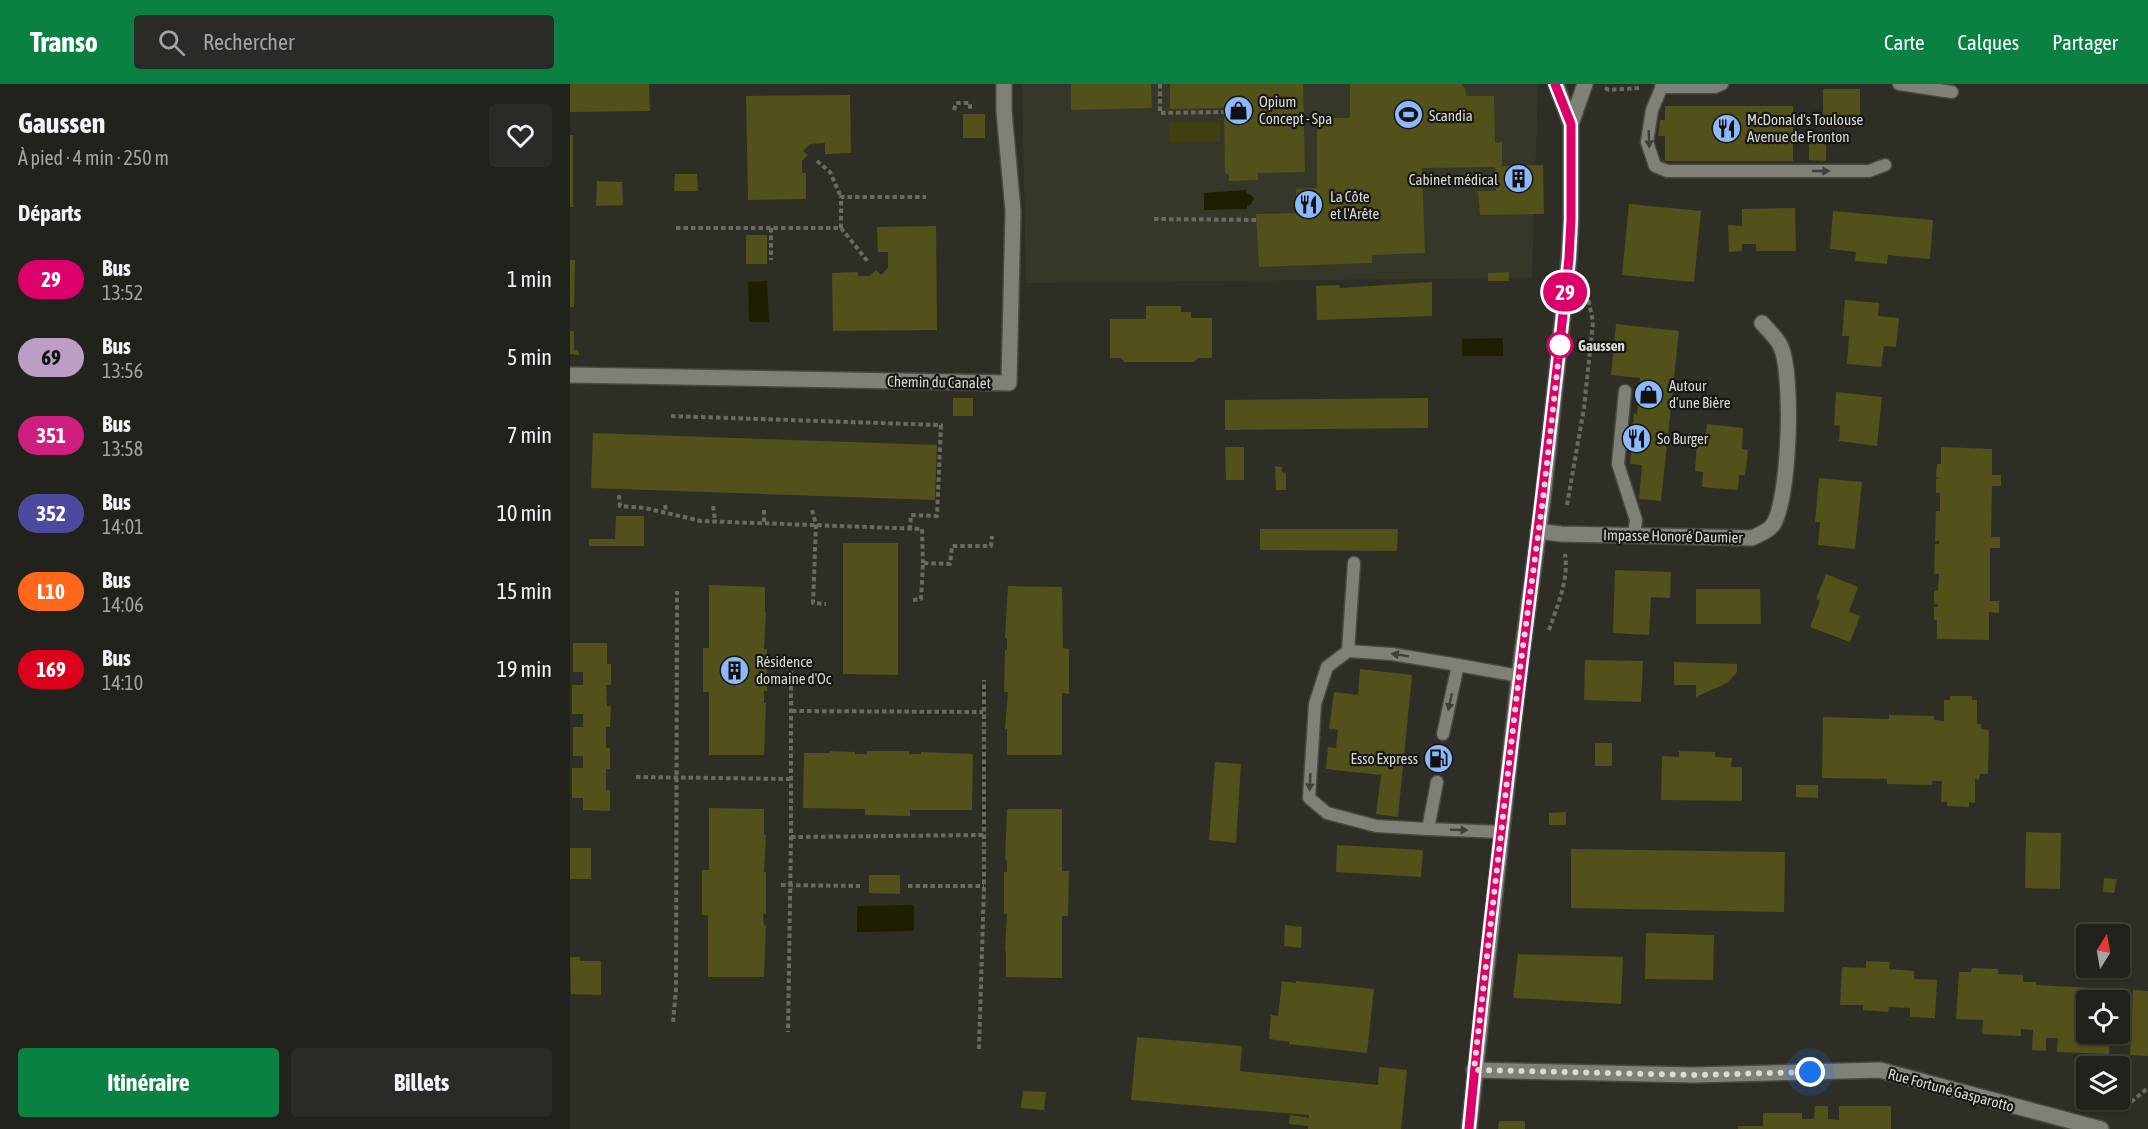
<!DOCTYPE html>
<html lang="fr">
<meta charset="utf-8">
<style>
body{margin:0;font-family:"Asap Condensed",sans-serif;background:#2a2a26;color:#f1f3f6;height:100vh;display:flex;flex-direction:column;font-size:22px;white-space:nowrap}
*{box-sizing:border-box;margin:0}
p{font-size:20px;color:#a2a4a4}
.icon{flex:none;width:33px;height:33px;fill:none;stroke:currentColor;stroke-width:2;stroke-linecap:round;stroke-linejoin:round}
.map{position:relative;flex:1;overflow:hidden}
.side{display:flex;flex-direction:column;background:#22221d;width:570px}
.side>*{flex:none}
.badge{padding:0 12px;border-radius:20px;font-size:21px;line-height:39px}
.needle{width:39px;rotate:11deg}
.tools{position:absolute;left:1506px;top:840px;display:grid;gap:12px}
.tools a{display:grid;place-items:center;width:54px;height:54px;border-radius:6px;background:#22221d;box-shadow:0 2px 4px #0004,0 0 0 2px #3f3f3b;font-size:30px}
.you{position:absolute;width:30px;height:30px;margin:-15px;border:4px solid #fff;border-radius:50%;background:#1a73e8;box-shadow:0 0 0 9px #1a73e833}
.map>.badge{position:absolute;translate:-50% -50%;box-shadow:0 0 0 3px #fff}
h2{padding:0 18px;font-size:22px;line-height:54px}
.round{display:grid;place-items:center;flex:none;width:63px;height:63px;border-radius:6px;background:#2a2a26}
.headline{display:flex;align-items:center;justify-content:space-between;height:102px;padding:0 18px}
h1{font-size:28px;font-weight:700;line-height:45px}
.button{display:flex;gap:12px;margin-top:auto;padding:12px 18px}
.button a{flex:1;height:69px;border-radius:6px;background:#0b8043;color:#fff;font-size:24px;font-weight:700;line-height:69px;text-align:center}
.button a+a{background:#2a2a26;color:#f1f3f6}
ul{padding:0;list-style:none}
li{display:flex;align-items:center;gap:18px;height:78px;padding:0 18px}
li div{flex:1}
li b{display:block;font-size:22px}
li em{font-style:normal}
li .badge{min-width:66px;font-weight:700;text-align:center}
header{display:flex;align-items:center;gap:36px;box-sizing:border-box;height:84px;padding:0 30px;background:#0b8043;color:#fff}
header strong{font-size:28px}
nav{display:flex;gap:33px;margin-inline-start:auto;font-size:21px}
.search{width:420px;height:54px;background:#2a2a26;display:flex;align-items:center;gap:15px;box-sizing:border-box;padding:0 21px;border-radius:6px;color:#a2a4a4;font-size:22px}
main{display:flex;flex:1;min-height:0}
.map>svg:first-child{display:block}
.built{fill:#363629}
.green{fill:#403f11}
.water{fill:#1f1e00}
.building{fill:#525119}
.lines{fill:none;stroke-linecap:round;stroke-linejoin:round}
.service-casing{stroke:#494943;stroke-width:15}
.minor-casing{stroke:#494943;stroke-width:18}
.secondary-casing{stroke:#494943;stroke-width:18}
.path{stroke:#6a6a64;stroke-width:4;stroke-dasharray:4.5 3;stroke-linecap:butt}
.service{stroke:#7f8077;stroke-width:12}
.minor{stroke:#7f8077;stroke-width:15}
.secondary{stroke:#7f8077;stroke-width:15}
.oneway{fill:#40403b}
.line-casing{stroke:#fff;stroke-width:14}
.line{stroke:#dc006b;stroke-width:9}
.walk{stroke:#d9d9d5;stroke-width:6;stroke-dasharray:0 10.8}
.stop-dot{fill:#fff;stroke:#dc006b;stroke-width:3}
.labels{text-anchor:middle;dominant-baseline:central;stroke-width:4.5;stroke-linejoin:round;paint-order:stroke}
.poi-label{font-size:15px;fill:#d9d9d5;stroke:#161613;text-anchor:start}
.stop-label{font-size:15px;font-weight:bold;fill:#d9d9d5;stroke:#161613;text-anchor:start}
.street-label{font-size:15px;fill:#d9d9d5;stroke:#161613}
</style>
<header>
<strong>Transo</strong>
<div class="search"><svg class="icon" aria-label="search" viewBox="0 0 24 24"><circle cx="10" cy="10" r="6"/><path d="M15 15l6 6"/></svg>Rechercher</div>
<nav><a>Carte</a><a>Calques</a><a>Partager</a></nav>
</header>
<main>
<section class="side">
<div class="headline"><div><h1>Gaussen</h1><p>À pied · 4 min · 250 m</p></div><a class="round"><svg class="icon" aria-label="heart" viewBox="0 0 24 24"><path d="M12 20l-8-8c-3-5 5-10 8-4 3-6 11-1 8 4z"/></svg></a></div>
<h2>Départs</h2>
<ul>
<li><span class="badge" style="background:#dc006b;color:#fff">29</span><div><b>Bus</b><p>13:52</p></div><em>1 min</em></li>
<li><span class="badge" style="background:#bb9dc6;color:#111">69</span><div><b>Bus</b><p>13:56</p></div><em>5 min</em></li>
<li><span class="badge" style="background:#ce1f7e;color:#fff">351</span><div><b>Bus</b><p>13:58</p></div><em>7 min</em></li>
<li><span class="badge" style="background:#4d499d;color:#fff">352</span><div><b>Bus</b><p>14:01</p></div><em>10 min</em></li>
<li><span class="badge" style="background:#ff671b;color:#fff">L10</span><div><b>Bus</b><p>14:06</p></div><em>15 min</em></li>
<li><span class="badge" style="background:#db001b;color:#fff">169</span><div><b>Bus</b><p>14:10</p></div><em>19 min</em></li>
</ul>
<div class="button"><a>Itinéraire</a><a>Billets</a></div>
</section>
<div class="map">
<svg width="1578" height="1045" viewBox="0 0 1578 1045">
<rect width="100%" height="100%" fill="#2e2e27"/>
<!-- built -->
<polygon class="built" points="452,0 965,0 968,3 962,194 456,199"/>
<!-- green -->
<polygon class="green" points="650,37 650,58 600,59 599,38"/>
<!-- water -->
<g class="water">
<polygon points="676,106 677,110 681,111 684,115 680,121 677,122 677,125 634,126 634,109"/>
<polygon points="197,197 199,238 179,238 178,198"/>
<polygon points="933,254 933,272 892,272 892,255"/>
<polygon points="344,821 344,847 287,848 287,822"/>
</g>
<!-- building -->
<g class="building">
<polygon points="0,0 79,0 80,27 0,28"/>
<polygon points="501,0 581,0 582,24 501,26"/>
<polygon points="600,0 733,0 735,88 688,89 688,96 659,97 659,90 655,90 654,24 600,25"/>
<polygon points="780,0 891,0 895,4 896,12 924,12 925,59 932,58 932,82 973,81 974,130 910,131 908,107 926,107 925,83 852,84 855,169 802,171 802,179 689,183 686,130 727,129 726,105 747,104 747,34 780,34"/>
<rect x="1253" y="5" width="37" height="38"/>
<polygon points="280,11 281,69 255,70 255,59 240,60 233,67 238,71 232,77 232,89 236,89 236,115 178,116 176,12"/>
<polygon points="1095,22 1223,22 1223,77 1095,77 1095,52 1088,52 1090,36 1095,36"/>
<rect x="393" y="30" width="22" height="24"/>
<rect x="0" y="51" width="3" height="72"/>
<polygon points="1239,59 1256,59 1256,77 1239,76"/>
<polygon points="105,90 127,90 128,107 104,107"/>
<polygon points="27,97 52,98 53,121 26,122"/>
<polygon points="1059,120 1131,127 1124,198 1052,191"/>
<polygon points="1225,124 1226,167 1186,167 1186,160 1172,160 1172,167 1159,168 1158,141 1172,142 1172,125"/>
<polygon points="1263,127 1363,136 1360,175 1318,171 1317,180 1285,177 1286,168 1260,165"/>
<polygon points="366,142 367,246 263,247 262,189 288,188 288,192 300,192 306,186 311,191 318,184 318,168 308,168 307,143"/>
<rect x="176" y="151" width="21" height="29"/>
<polygon points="0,176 5,176 4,223 0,223"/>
<polygon points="939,188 939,197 918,197 918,189"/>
<polygon points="862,198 862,232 747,236 746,202 769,201 770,204"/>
<polygon points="1275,216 1309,219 1308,232 1329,234 1326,263 1314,262 1311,283 1277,280 1279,252 1272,252"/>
<polygon points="576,222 611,222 611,228 621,228 621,234 642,234 642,274 628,274 624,278 554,278 551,274 540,274 540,235 576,235"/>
<polygon points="1046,240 1109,247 1091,417 1069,415 1072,381 1060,380 1064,330 1067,330 1070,294 1041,291"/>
<polygon points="0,247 4,247 4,266 8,266 9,271 0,270"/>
<polygon points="1266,308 1312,313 1307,362 1269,357 1270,342 1264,341"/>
<rect x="383" y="314" width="20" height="18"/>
<polygon points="858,314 858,344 655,346 655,316"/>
<polygon points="1137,340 1173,344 1172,365 1178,366 1175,391 1169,391 1168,406 1132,403 1133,388 1125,387 1127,360 1135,360"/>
<polygon points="23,349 367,361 365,416 21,404"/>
<polygon points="655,363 674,363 674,396 656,396"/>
<polygon points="1371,363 1422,365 1422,391 1431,391 1431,402 1422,402 1421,453 1430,453 1430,464 1420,464 1420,517 1429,517 1429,529 1419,528 1419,556 1367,555 1367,536 1364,536 1364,523 1368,523 1368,520 1364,520 1364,507 1368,506 1369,490 1364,490 1365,460 1369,460 1369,457 1365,457 1366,427 1370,427 1370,409 1366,409 1366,395 1370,394 1366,393 1367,380 1371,380"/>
<polygon points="705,382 712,383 712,388 716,389 716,406 706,406"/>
<polygon points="1249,394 1292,398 1285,465 1248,461 1250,438 1245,438"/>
<polygon points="46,432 74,432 74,462 19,462 19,455 45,455"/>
<polygon points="690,445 828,445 827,467 690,466"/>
<polygon points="273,459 328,459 328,591 273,590"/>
<polygon points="1045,486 1101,488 1100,514 1081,513 1079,551 1043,549"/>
<polygon points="1256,490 1288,503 1279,528 1290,532 1280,558 1240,543 1250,517 1246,515"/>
<polygon points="139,501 195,503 195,528 196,528 194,565 197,565 197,607 194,607 194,619 196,619 194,671 139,671 139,608 133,608 133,564 139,564"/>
<polygon points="438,502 492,503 493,564 499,565 499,610 492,609 492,671 437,671 437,645 435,645 438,608 434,608 435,566 437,566 437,554 435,554"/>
<polygon points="1126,505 1190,505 1191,540 1126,540"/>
<polygon points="3,559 37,559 37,580 41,580 41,601 36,601 37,622 41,622 40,643 36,643 36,664 40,664 40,685 36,685 36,706 40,706 40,727 13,726 13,714 2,714 2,684 13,684 13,672 3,672 3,643 13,643 13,630 2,630 2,601 13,601 13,588 3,588"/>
<polygon points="1015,576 1073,577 1071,618 1014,616"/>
<polygon points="1104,578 1167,580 1167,588 1157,599 1126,613 1126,601 1104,601"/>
<polygon points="790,585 842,591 828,733 806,730 811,691 756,685 758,663 766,664 768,646 759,645 764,608 788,611"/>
<polygon points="1380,612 1402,612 1402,616 1407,616 1407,640 1411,640 1411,645 1419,646 1418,690 1410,690 1409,696 1405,695 1405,719 1399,718 1399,723 1377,722 1377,718 1371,718 1372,697 1362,697 1362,701 1317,700 1317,695 1252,694 1253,633 1319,635 1319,631 1364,632 1364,636 1374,637 1374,616 1380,616"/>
<rect x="1025" y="659" width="17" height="23"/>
<polygon points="260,667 285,668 285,670 297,670 297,667 339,667 339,670 351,670 351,668 403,670 402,726 340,726 340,732 295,731 295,725 233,724 234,669 260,669"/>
<polygon points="1109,667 1145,668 1145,673 1162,674 1161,683 1172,683 1172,717 1091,716 1092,672 1109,673"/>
<polygon points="645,678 671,680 666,759 639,756"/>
<polygon points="1226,701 1248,701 1248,714 1226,713"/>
<polygon points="139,724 194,725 194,751 196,751 194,788 196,788 196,830 193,830 194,842 196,841 194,893 138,893 138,831 132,831 132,786 139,786"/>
<polygon points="437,725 492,725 492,787 499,787 498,832 492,832 492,894 436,893 436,867 435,867 437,830 434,830 434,788 437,788 437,776 435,776"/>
<polygon points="996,728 996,741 979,741 979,729"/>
<polygon points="1456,748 1491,749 1490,805 1455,804"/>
<polygon points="767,761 853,766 851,793 766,788"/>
<rect x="0" y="764" width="21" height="31"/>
<polygon points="1001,765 1215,768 1214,828 1001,824"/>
<polygon points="299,791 330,791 330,810 299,809"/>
<polygon points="1534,794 1547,795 1544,809 1533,808"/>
<polygon points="715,841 732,843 731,864 714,862"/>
<polygon points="1076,849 1144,851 1143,896 1075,895"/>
<polygon points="948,870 1053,873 1051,920 943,914"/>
<polygon points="0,873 10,873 10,877 31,877 31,911 1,910"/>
<polygon points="1296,877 1320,878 1319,885 1344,887 1344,895 1367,896 1365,934 1340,933 1340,924 1319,923 1318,928 1293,926 1293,921 1270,921 1272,883 1296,884"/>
<polygon points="1402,884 1428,885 1428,890 1453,891 1453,898 1466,898 1466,901 1542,905 1541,916 1516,916 1516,950 1540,950 1539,970 1487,968 1488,954 1476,954 1476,967 1462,966 1463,946 1451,945 1451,952 1412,950 1413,936 1386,935 1389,888 1401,888"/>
<polygon points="712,897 726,899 726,897 804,905 797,969 719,960 719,958 699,955 701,931 708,932"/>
<polygon points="1563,906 1578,907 1578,972 1560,971"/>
<polygon points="567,953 672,962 670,987 808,1001 809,983 837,986 831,1045 738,1045 738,1042 719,1040 720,1031 739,1034 739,1031 561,1016"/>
<polygon points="453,1007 476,1008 474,1026 451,1024"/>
<polygon points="1245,1022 1258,1022 1258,1035 1269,1036 1269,1022 1321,1022 1321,1045 1168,1045 1168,1042 1193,1042 1193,1029 1232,1029 1232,1035 1244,1035"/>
<polygon points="929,1037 955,1037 955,1045 928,1045"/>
</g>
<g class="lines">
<defs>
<g id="service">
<polyline points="1093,0 1082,26 1077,58 1085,82 1097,87 1299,87 1315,81"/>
<polyline points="1329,0 1382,8"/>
<polyline points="1091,3 1145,3 1152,0"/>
<polyline points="1055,307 1048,380 1066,436 1064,452"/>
<polyline points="778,567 784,479"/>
<polyline points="873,650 888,581 949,592"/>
<polyline points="867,698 858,745 932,748"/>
<polyline points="858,745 806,742 757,729 739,714 745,620 757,583 778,567 822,570 888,581"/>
</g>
<g id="minor">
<polyline points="0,291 439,299 443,127 434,27 434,0"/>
<path d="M968,447L991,450L1182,454C1188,451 1198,447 1202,442C1220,420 1224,286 1210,261C1206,253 1198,246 1192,239"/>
<polyline points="904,986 1124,991 1310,986 1531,1045"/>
</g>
<g id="secondary">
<polyline points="986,0 1001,40"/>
<polyline points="899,1045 949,592 973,415 999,174 1001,136 1001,40 1015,0"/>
</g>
</defs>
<!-- service casing -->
<use href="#service" class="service-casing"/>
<!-- minor casing -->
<use href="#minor" class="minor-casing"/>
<!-- secondary casing -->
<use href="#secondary" class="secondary-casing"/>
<!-- path -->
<g class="path">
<polyline points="590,0 590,29 654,28"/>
<polyline points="1035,4 1039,6 1069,4"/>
<polyline points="384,26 386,19 400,19 400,26"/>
<polyline points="247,77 260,88 271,113"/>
<polyline points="584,135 687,136"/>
<polyline points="106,144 271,144 271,113 356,113"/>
<polyline points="201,144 201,176"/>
<polyline points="271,144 299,179"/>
<polyline points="101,332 371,341 367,432 341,431 340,444"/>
<polyline points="49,411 50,422 75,424 131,437 352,445 353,479"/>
<polyline points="95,421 96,428"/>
<polyline points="997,421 1014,324 1023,238 1017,209"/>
<polyline points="143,422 145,436"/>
<polyline points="194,426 194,438"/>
<polyline points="242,426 246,441 243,519 256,520"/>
<polyline points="343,516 351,515 353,479 380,480 382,462 421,462 422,452"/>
<path d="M979,546C987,522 999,497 995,470"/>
<polyline points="210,583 221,583 221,753 218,948"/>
<polyline points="222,627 413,628"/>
<polyline points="66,693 221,695"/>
<polyline points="221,753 414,751"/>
<polyline points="211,801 290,802"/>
<polyline points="338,802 414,802"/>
<polyline points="103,938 106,906 107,507"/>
<polyline points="409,965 414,802 414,596"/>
<path d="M1540,1023C1555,1027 1566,1013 1578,1004"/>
</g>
<!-- service -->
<use href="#service" class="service"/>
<!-- minor -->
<use href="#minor" class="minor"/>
<!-- secondary -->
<use href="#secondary" class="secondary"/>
</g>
<!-- one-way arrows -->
<defs><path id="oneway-solid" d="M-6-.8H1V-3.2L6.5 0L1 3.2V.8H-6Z" transform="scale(1.5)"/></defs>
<g class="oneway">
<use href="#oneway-solid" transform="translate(1079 55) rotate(88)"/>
<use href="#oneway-solid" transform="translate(1251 87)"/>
<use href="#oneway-solid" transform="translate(830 571) rotate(-171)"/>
<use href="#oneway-solid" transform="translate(880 618) rotate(102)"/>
<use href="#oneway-solid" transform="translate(740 698) rotate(93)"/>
<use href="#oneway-solid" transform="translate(889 746) rotate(2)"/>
</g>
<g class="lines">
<defs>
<path id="line" d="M899,1045C926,754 969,465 999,174L1001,136V40L985,0"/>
</defs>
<!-- line casing -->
<use href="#line" class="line-casing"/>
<!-- line -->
<use href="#line" class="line"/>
<!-- walk -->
<polyline class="walk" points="990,261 973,415 949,592 904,986 1124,991 1240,988"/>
</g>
<!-- icons -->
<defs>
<symbol id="shop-disc" viewBox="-11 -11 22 22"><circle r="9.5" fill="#8db9fc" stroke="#161613"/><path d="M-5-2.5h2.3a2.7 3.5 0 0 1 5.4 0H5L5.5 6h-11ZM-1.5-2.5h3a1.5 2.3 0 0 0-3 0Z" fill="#111"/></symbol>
<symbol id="stadium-disc" viewBox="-11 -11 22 22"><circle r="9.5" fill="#8db9fc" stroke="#161613"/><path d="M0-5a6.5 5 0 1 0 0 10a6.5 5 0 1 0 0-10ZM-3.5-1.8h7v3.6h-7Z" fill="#111"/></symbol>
<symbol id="restaurant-disc" viewBox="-11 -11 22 22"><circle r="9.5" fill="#8db9fc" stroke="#161613"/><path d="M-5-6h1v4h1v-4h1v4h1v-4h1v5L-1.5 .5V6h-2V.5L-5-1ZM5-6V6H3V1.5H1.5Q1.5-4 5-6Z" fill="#111"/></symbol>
<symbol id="building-disc" viewBox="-11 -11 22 22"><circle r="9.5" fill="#8db9fc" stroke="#161613"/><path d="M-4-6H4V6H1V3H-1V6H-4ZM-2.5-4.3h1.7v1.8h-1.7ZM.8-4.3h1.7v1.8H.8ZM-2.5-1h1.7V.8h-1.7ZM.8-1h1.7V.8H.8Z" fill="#111"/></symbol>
<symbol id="fuel-disc" viewBox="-11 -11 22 22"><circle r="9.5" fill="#8db9fc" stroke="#161613"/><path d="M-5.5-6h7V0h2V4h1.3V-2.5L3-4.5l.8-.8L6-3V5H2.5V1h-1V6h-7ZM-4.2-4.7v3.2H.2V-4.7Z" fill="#111"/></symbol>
</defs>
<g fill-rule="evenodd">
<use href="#shop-disc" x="652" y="10" width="33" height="33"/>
<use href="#stadium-disc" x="822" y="14" width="33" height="33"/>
<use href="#restaurant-disc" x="1140" y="28" width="33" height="33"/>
<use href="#building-disc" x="932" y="78" width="33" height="33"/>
<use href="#restaurant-disc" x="722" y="104" width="33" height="33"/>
<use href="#shop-disc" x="1062" y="294" width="33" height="33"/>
<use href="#restaurant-disc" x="1050" y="338" width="33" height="33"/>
<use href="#building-disc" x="148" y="570" width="33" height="33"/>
<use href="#fuel-disc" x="852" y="658" width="33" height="33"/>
</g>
<!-- markers -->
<circle class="stop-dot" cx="990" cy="261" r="12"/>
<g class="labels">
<!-- poi labels -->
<g class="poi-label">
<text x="689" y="17">Opium<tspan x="689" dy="17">Concept - Spa</tspan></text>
<text x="859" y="31">Scandia</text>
<text x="1177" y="35">McDonald's Toulouse<tspan x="1177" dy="17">Avenue de Fronton</tspan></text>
<text x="928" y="95" text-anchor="end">Cabinet médical</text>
<text x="760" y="112">La Côte<tspan x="760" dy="17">et l'Arête</tspan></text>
<text x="1099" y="301">Autour<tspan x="1099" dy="17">d'une Bière</tspan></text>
<text x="1087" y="354">So Burger</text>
<text x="186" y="577">Résidence<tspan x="186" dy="17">domaine d'Oc</tspan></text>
<text x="848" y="674" text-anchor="end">Esso Express</text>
</g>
<!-- stop labels -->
<g class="stop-label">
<text x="1008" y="261">Gaussen</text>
</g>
<!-- street labels -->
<g class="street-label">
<text transform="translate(369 298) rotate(1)">Chemin du Canalet</text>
<text transform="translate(1103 452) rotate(1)">Impasse Honoré Daumier</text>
<text transform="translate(1381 1006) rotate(15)">Rue Fortuné Gasparotto</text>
</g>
</g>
</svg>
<div class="tools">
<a><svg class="needle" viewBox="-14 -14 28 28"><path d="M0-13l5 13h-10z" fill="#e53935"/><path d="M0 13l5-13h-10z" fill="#a2a4a4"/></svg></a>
<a><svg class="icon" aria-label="locate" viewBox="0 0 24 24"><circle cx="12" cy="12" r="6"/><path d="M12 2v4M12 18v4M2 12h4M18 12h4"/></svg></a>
<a><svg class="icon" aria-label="layers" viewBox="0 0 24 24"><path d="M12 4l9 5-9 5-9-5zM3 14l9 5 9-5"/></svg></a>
</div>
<div class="you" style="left:1240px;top:988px"></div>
<b class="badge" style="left:995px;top:208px;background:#dc006b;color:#fff">29</b>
</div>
</main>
